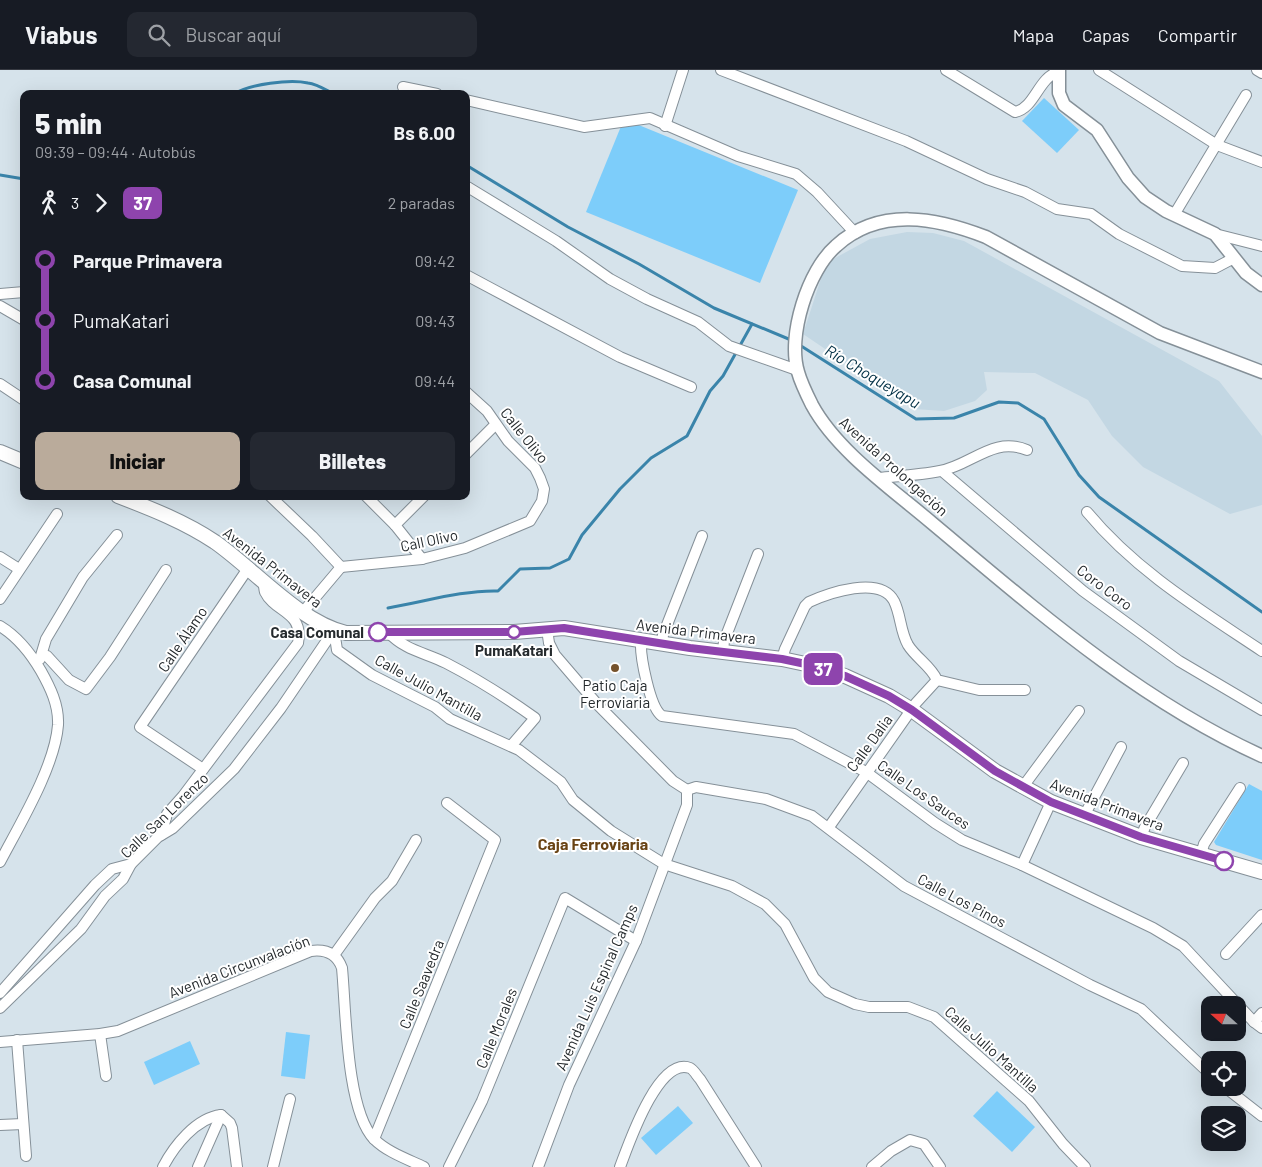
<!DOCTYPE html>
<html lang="es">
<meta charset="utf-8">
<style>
body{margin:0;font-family:Barlow,sans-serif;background:#242831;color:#f1f3f6;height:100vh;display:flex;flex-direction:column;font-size:19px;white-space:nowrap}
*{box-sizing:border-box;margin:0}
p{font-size:16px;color:#9ea1a6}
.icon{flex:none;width:28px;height:28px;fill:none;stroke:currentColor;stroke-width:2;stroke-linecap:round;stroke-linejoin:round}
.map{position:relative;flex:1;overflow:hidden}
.sheet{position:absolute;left:20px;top:20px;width:450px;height:410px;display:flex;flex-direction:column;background:#171b24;border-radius:10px;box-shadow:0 5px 20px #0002}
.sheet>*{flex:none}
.badge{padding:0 10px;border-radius:8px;font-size:18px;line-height:32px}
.needle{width:32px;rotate:291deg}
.tools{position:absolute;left:1201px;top:926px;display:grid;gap:10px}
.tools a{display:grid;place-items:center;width:45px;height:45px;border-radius:10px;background:#171b24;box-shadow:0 5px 20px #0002;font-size:25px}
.map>.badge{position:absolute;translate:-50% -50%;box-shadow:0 0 0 2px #fff}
.legs{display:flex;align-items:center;gap:8px;height:55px;padding:0 15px;font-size:16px}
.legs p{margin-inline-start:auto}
.overview{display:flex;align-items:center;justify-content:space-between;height:85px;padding:0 15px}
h1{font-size:28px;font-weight:800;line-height:38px}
.action{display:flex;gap:10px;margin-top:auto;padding:10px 15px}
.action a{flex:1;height:58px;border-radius:10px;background:#baab9b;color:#111;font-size:20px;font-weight:800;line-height:58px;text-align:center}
.action a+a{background:#242831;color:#f1f3f6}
ul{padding:0 15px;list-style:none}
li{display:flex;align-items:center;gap:18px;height:60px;font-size:19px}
li i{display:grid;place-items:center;width:8px;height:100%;margin:0 6px;background:currentColor}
li i::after{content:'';width:12px;height:12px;margin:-6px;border:4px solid;border-radius:50%;background:#171b24}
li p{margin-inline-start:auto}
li:first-child i{background:linear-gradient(#0000 50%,currentColor 0)}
li:last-child i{background:linear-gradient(currentColor 50%,#0000 0)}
header{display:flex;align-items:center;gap:30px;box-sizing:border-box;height:70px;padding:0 25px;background:#171b24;border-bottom:1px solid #363941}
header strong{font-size:24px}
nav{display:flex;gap:28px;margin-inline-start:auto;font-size:18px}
.search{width:350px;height:45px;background:#242831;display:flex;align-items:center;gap:12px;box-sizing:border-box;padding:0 18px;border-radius:10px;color:#9ea1a6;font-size:19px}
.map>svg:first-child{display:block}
.built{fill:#c3d7e3}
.green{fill:#7dcdfa}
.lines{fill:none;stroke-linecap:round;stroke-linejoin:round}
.stream{stroke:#3a84aa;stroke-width:3}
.minor-casing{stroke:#859098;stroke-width:12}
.tertiary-casing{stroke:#859098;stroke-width:15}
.secondary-casing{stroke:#859098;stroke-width:16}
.minor{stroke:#fff;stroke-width:10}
.tertiary{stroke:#fff;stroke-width:12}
.secondary{stroke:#fff;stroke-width:14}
.line-1-casing{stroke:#fff;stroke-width:11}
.line-1{stroke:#8e44ad;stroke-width:8}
.stop-1-dot{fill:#fff;stroke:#8e44ad;stroke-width:2.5}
.poi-dot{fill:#76532c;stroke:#fff;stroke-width:2}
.labels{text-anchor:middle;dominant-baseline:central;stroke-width:4;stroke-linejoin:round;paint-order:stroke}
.street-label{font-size:15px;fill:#252a2d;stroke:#fff}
.stop-label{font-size:15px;font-weight:bold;fill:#252a2d;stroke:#fff;text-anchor:end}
.poi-label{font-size:15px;fill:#252a2d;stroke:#fff}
.water-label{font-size:16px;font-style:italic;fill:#002f44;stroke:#fff}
.neighbourhood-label{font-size:16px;font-weight:bold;fill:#694314;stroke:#fff}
</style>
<header>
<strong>Viabus</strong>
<div class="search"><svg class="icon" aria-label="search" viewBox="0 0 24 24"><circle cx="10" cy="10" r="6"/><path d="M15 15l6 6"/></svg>Buscar aquí</div>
<nav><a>Mapa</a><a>Capas</a><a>Compartir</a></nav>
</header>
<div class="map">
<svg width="1262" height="1097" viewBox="0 0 1262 1097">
<rect width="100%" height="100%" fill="#d6e3eb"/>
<!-- built -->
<polygon class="built" points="907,162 933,163 964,171 1219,311 1262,366 1262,435 1230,444 1143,397 1112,366 1088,330 1035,303 984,302 987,320 975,331 944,341 914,339 803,264 826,193 870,169"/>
<!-- green -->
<g class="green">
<polygon points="1044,28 1079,60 1057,83 1022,51"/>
<polygon points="624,49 798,120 760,213 586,142"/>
<polygon points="1249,714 1262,721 1262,790 1216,775 1214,772"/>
<polygon points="286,962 310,965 305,1009 281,1006"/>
<polygon points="190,971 200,994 154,1015 144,992"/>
<polygon points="997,1021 1035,1057 1012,1082 973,1046"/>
<polygon points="678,1036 693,1053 656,1085 641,1068"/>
</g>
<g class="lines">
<!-- stream -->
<g class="stream">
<path d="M234,24C250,14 290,9 308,13C317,14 326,20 334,24"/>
<polyline points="466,95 568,157 639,194 714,238 791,270"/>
<polyline points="0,105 24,109"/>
<polyline points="798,274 916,349 954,348 999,332 1018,333 1044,349 1079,405 1099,427 1262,542"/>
<path d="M388,538C424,532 462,520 498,521L520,499L550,498L569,489L582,465L620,419L651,388L687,366L710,321L723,306L752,254"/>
</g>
<defs>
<g id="minor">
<polyline points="721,0 906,71 987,109 1025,122 1057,139 1091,144 1119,164 1182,196 1215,198 1234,188"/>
<path d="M946,0L1015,42C1035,38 1038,8 1058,2"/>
<polyline points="1099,0 1217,75 1262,92"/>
<polyline points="1257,0 1262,3"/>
<polyline points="403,17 437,24"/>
<polyline points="466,30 584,57 650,48 738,86 796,104 817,122 855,163"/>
<polyline points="665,56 683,0"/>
<polyline points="466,116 556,171 610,209 647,229 698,252 729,276 797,300"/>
<polyline points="1174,145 1246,25"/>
<polyline points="1215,164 1262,176"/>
<polyline points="466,205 620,287 691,317"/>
<polyline points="0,224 24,222"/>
<polyline points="0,236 24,250"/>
<polyline points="0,314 24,330"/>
<polyline points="466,384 495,355"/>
<polyline points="942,401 1083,521 1179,591 1262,640"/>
<path d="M879,408C899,406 920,405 940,401C972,395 993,366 1027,380"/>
<polyline points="270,426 312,466 341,497"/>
<polyline points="366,426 395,455 422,489"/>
<path d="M1087,442C1136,501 1199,539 1262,581"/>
<polyline points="395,455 424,426"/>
<polyline points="0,487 19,499"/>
<polyline points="341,497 422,489 465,478 530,451 542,431 544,419 540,408 535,398 508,371 487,341 466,322"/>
<polyline points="0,529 57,444"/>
<polyline points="303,542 341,497"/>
<path d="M0,556C18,567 30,582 41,601C50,617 59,635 58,655C55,696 20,754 0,792"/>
<polyline points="547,559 549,573 555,585 597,634 673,711 687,720"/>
<polyline points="334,560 337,580 372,605 435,637 450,649 519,680 561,712 573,730 611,761 664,794 732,816 765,834 785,854 814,908 828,922 855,934 869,937 908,937 934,947 1029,1031 1063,1074 1085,1097"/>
<path d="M388,562C406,581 424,582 446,593C477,609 507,628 535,648L511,676"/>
<path d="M641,571C640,587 650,638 662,646L794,664L866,702L935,753L962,770L1022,795L1153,858L1183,876L1254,952L1262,958"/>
<polyline points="662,574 663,565 702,466"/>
<polyline points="723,581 724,571 758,484"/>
<polyline points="42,585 47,586 69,610 86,619 110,587 166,500"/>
<polyline points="40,589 46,569 83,507 117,465"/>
<path d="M782,589L785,579L805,536L809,532C829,523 880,505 894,531C901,545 900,561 908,575C916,588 931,596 937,610L979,620H1025"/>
<polyline points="203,699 140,657 249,497"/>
<polyline points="1022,718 1079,641"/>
<polyline points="687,720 696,717 766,729 812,746 904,816 1090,915 1141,939 1210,1004"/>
<polyline points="1084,746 1121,677"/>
<polyline points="829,757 916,633 937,610"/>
<path d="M161,765L167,744L183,726L298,573C304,541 275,543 265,522C264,519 264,513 263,510"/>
<polyline points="1141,767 1145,757 1183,693"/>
<polyline points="1201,784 1204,774 1240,718"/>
<polyline points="1022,795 1051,732"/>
<polyline points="1226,884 1262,845"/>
<polyline points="334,885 375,828 392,811 416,770"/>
<polyline points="0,923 95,815 112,799 131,794"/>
<polyline points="0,938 81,859 105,826 123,809 131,794 158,767 173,758 234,699 281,638 334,560"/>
<polyline points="1254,952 1262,943"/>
<polyline points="100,964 106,1006"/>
<polyline points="17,970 26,1086"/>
<path d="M0,972L100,964L118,961L311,881C326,879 337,884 342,898C346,939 346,1040 374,1069C387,1082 407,1089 424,1097"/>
<polyline points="1226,1018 1262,1046"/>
<polyline points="0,1055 23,1054"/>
<polyline points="374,1069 495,770 447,733"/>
<path d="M163,1097C174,1076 196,1048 221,1045L230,1053L232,1058L237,1097"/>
<polyline points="198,1097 221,1045"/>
<polyline points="273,1097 290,1029"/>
<polyline points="449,1097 482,1031 565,828 636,871"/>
<polyline points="538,1097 569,1015 636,871 687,735 687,720"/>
<path d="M620,1097C628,1076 658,986 690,998C694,1000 697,1006 700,1009L756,1097"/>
<polyline points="872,1097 891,1081 910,1070 924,1074 940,1097"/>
</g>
<g id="tertiary">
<polyline points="1059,0 1059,23 1064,35 1097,60 1128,108 1145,127 1166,141 1215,164 1246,203 1262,215"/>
<path d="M1262,302L1160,263L986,167C937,148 880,136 836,176C808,200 787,266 798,302C801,313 807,325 812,335C837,381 892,419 932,453C1035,539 1138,630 1262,686"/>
</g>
<g id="secondary">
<polyline points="0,382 24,392"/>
<path d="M118,426C152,439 185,452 215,472C255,500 299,552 346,563L514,562L564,558L690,578L782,589L815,596L845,606L889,626L912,640L995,701L1051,732L1141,767L1262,802"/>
</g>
</defs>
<!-- minor casing -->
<use href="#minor" class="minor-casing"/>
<!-- tertiary casing -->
<use href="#tertiary" class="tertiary-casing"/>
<!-- secondary casing -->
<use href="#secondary" class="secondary-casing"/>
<!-- minor -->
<use href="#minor" class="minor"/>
<!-- tertiary -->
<use href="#tertiary" class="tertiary"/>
<!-- secondary -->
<use href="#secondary" class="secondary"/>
</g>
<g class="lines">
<defs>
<polyline id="line-1" points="378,562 514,562 564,558 690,578 782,589 815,596 845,606 889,626 912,640 995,701 1051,732 1141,767 1224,791"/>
</defs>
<!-- line-1 casing -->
<use href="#line-1" class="line-1-casing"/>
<!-- line-1 -->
<use href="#line-1" class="line-1"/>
</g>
<!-- markers -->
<g class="stop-1-dot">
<circle cx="378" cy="562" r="9"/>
<circle cx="514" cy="562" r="6"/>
<circle cx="1224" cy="791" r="9"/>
</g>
<circle class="poi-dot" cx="615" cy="598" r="5"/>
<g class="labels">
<!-- street labels -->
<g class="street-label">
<text transform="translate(525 365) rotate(51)">Calle Olivo</text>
<text transform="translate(894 396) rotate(42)">Avenida Prolongación</text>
<text transform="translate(429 470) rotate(-12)">Call Olivo</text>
<text transform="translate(273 497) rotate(38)">Avenida Primavera</text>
<text transform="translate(1105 517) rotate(37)">Coro Coro</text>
<text transform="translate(696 561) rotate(7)">Avenida Primavera</text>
<text transform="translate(182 569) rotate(-56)">Calle Álamo</text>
<text transform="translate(429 617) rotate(29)">Calle Julio Mantilla</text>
<text transform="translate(869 673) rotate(-54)">Calle Dalia</text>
<text transform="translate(924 724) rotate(35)">Calle Los Sauces</text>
<text transform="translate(1107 734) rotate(21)">Avenida Primavera</text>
<text transform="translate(164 745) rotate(-44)">Calle San Lorenzo</text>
<text transform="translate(962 830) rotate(28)">Calle Los Pinos</text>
<text transform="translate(239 896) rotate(-21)">Avenida Circunvalación</text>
<text transform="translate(421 914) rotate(-68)">Calle Saavedra</text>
<text transform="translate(596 917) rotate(-66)">Avenida Luis Espinal Camps</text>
<text transform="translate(496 958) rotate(-68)">Calle Morales</text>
<text transform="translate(992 979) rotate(42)">Calle Julio Mantilla</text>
</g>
<!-- stop labels -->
<g class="stop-label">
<text x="364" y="562">Casa Comunal</text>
<text x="514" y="580" text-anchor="middle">PumaKatari</text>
</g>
<!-- poi labels -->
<g class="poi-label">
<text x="615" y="615">Patio Caja<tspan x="615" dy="17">Ferroviaria</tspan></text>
</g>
<!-- water labels -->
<g class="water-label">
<text transform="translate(873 306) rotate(31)">Río Choqueyapu</text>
</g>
<!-- neighbourhood labels -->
<g class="neighbourhood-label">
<text x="593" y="773">Caja Ferroviaria</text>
</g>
</g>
</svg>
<div class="tools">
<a><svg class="needle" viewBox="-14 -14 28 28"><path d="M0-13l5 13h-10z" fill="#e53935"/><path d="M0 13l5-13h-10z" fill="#9ea1a6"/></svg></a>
<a><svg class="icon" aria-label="locate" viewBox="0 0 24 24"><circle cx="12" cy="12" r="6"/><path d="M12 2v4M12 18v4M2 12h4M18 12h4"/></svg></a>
<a><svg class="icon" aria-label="layers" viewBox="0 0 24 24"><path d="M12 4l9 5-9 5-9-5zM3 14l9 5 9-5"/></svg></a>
</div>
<b class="badge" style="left:823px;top:599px;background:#8e44ad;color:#fff">37</b>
<section class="sheet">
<div class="overview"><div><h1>5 min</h1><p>09:39 – 09:44 · Autobús</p></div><b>Bs 6.00</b></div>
<div class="legs"><svg class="icon" aria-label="walk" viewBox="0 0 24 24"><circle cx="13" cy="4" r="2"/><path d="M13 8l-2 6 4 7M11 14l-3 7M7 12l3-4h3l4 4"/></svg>3<svg class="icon" aria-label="forward" viewBox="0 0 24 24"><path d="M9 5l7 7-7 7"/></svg><b class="badge" style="background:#8e44ad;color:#fff">37</b><p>2 paradas</p></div>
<ul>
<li><i style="color:#8e44ad"></i><b>Parque Primavera</b><p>09:42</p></li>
<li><i style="color:#8e44ad"></i><span>PumaKatari</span><p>09:43</p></li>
<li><i style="color:#8e44ad"></i><b>Casa Comunal</b><p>09:44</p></li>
</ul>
<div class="action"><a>Iniciar</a><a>Billetes</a></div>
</section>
</div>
